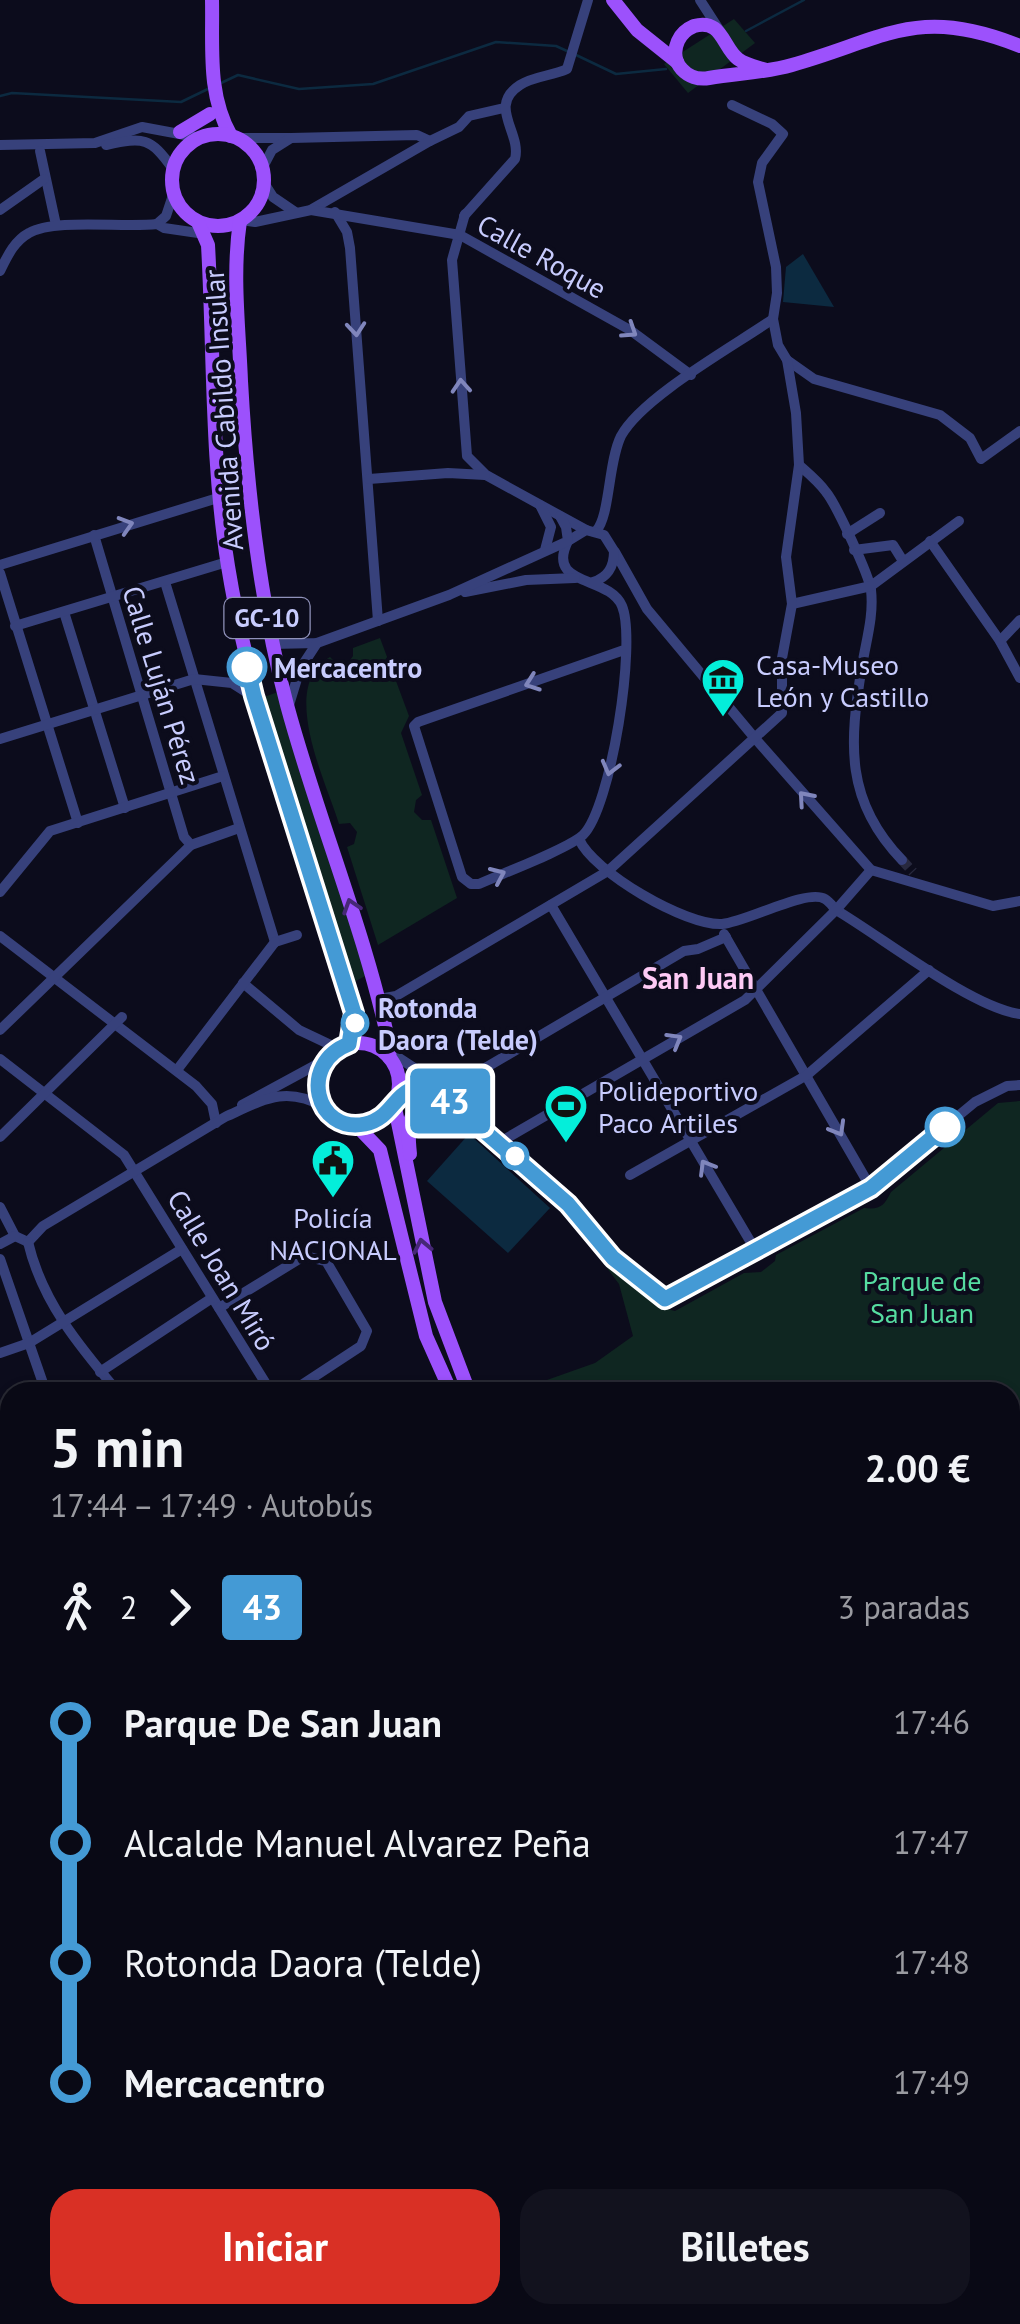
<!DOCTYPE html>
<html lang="es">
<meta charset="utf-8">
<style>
body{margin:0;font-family:"PT Sans",sans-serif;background:#12121e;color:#f1f3f6;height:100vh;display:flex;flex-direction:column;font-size:38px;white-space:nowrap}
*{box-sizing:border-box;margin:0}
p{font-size:32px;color:#999aa0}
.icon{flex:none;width:55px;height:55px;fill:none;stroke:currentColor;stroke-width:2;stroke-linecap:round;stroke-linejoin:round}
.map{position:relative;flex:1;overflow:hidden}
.side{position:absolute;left:0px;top:1382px;width:1020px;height:942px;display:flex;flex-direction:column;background:#090915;border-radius:30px 30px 0 0;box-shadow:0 2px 8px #0004,0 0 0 2px #292a34}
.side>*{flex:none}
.badge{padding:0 20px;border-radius:8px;font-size:35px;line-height:65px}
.map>.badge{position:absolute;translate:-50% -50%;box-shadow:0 0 0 5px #fff}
.legs{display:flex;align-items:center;gap:15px;height:110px;padding:0 50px;font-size:32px}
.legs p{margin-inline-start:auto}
.headline{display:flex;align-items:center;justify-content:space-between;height:170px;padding:0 50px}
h1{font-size:55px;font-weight:700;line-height:75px}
.action{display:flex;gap:20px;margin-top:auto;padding:20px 50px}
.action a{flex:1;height:115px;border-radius:30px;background:#d93025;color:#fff;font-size:40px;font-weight:700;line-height:115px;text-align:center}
.action a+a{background:#12121e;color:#f1f3f6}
ul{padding:0 50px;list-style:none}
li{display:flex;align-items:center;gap:35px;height:120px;font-size:38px}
li i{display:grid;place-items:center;width:15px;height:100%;margin:0 12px;background:currentColor}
li i::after{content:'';width:25px;height:25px;margin:-12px;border:8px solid;border-radius:50%;background:#090915}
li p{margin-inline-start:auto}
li:first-child i{background:linear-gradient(#0000 50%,currentColor 0)}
li:last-child i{background:linear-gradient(currentColor 50%,#0000 0)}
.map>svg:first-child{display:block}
.green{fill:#0f2621}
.water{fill:#0c2a40}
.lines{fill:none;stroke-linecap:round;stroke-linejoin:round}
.stream{stroke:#0c2a40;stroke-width:2.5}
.minor-tunnel{stroke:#28293e;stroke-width:10;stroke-dasharray:10 5;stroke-linecap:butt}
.minor{stroke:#37417b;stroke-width:10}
.major{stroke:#9c51fc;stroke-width:14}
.oneway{stroke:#8086bc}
.oneway2{stroke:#462876}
.line-1-casing{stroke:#fff;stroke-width:22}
.line-1{stroke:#449ad5;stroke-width:15}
.stop-1-dot{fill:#fff;stroke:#449ad5;stroke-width:5}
.labels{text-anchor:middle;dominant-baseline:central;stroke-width:8;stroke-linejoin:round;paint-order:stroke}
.shield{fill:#0c0c1c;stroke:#9092ba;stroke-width:2.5}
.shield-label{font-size:25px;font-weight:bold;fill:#c8ccfe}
.street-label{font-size:28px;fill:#c8ccfe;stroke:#0c0c1c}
.poi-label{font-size:28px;fill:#c8ccfe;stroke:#0c0c1c;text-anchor:start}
.stop-label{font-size:28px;font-weight:bold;fill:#c8ccfe;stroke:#0c0c1c;text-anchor:start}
.park-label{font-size:28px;fill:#56dca1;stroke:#0c0c1c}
.neighbourhood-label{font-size:30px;font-weight:bold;fill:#fecaf5;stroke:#0c0c1c}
</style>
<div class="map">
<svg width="1020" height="2324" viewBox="0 0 1020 2324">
<rect width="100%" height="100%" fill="#0c0c1c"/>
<!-- green -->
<g class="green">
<polygon points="734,19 755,43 688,93 664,64"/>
<path d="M380,638L409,716L401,733L422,795L416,800L414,812L422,820H431L457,898L378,945L347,847L354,844L357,832L350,823L339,824C326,781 278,686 330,657L337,664L348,663L353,656V648Z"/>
<polygon points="278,692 369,974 354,982 264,697"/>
<path d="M1020,1101V1534L1010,1536V1392H513L595,1363L633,1336L619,1284L601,1260L630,1279L659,1307L675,1311L744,1273L761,1272L775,1261L776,1255L864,1208C880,1210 884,1206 891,1192L998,1103Z"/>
</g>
<!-- water -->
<g class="water">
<polygon points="803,254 834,307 783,302 786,267"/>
<polygon points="469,1134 550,1208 508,1253 427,1181"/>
</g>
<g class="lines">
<!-- stream -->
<g class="stream">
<polyline points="746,31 804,0"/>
<polyline points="574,54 616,74 666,69"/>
<polyline points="221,83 238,75 299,89 373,84 496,42 556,46 567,51"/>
<polyline points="0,96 12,93 181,102 210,88"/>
</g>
<!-- minor-tunnel -->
<polyline class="minor-tunnel" points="902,860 913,872"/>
<!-- minor -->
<g class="minor">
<polyline points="700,0 720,31"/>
<polyline points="238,138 290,138"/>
<polyline points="0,145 95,143 142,127 201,138"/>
<path d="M106,145C144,137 150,137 173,169"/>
<polyline points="40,151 56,225"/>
<polyline points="263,167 272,150 291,138 417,135 430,141"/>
<polyline points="264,183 273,197 295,212"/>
<polyline points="312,209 430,141 459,127 469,116 504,108"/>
<polyline points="0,210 44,179"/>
<polyline points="335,212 347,232 350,248 378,621"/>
<polyline points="465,214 452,260 467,456 486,475 586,530"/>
<path d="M464,216L515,159C522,133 487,106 520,85C534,76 552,76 567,69L588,0"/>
<polyline points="241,220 255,222 311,210 460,235 630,330 691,375"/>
<polyline points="157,224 166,216 174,192"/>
<path d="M0,271C7,257 14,241 29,233C55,218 123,228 157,224L164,228L205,234"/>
<polyline points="787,360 814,379 940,415 970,438 981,459 1020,431"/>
<path d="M799,465C808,473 819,482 826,492C836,504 869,575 871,590C874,616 866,641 862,666C849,744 845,801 902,860"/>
<polyline points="369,479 448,473 485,475"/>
<polyline points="540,505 551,527 545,550"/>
<path d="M596,531C610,517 608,462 621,436C642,397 734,346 773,319"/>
<polyline points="847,534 880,513"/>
<polyline points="94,535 184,837 191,845"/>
<polyline points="930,541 1000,641 1020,678"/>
<polyline points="854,550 893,545 903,561"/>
<polyline points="615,552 647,609 753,736 871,870 993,906 1020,901"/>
<polyline points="0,565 221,497"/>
<polyline points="0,573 78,823"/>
<polyline points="165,582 275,942"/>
<path d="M593,582C608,577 614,567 614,551L604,535L586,530L568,541C545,587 609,575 622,606C637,642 611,808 583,835C568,849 501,874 479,884H471L462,877L414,726L418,722L624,650"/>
<polyline points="465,592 526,580 575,578"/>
<polyline points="792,604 871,586 959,521"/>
<polyline points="64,612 125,808"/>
<polyline points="15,626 227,562"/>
<polyline points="1000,641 1020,620"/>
<polyline points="272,644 317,643 449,595 568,541 566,527 560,516"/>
<polyline points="289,705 300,669 317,643"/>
<polyline points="0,739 194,679 232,683 254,697"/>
<path d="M579,839C593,872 686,926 722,924C747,922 807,888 825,899C830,902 833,907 836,910C882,937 972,1008 1020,1014"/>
<polyline points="0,892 50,831 223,776"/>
<polyline points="551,905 756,1251"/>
<polyline points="724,934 871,1188"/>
<polyline points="0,936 196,1086 212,1104 216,1123"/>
<polyline points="275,942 297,935"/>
<polyline points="243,983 299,1030 337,1048"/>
<polyline points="379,999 396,996 608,871 782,713 782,658 792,604 786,557 799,465 796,413 787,360 778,345 773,319 777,293 776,267 758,182 762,163 783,134 772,124 732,105"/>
<polyline points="0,1030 191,845 239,828"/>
<polyline points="0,1059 124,1155 271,1392"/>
<polyline points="390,1059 399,1058 440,1085 457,1084"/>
<polyline points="177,1070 275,942"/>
<path d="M395,1100C409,1088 419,1085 437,1090L568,1204L613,1258L665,1299L871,1188L975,1102L1007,1086L1020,1085"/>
<polyline points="449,1100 458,1084 684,951 698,949 726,937"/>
<polyline points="242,1105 325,1060"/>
<polyline points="0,1137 122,1017"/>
<polyline points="500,1142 745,1000 836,910 871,870"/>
<polyline points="630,1175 807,1075 929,970"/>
<polyline points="0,1207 15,1236 28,1242"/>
<path d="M28,1242L43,1226L225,1117C263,1100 285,1085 324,1107"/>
<path d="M28,1242C42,1302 80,1347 118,1392"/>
<polyline points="0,1244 15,1236"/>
<polyline points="0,1259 46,1392"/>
<polyline points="219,1308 304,1256 326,1261 367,1331 361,1346 294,1390 282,1392"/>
<polyline points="0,1353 29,1343 182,1249"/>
<polyline points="100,1372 212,1298"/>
<polyline points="0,1529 10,1557"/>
<polyline points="578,2315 584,2324"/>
<polyline points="740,2315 743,2324"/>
<polyline points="797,2315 802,2324"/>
<polyline points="157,2324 188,2315"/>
<polyline points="529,2324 529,2315"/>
<polyline points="679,2324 699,2315"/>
</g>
<!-- major -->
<g class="major">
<path d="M212,0C213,47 207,94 231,136"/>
<polyline points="613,0 637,30 677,62"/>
<path d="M766,70C757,67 746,65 738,59C723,48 722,18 694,26C687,29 681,34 678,41C668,63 688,82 709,78C737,73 765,73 792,65C887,38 918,5 1020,46"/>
<polyline points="180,132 210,114"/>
<circle cx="218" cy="180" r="46"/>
<path d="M240,221C232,274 239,329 241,381C247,490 259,599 287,705C318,820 365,930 390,1048L389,1057"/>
<path d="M198,222L208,245C214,351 211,461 228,566C252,715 307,855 352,999L355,1023L349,1044"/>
<circle cx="358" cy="1084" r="41"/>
<polyline points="394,1103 435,1302 469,1392"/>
<polyline points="356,1125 380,1150 426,1336 451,1392"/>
<path d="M410,1154C406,1119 409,1103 446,1098"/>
<polyline points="1010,1556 1020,1554"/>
<polyline points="0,1677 10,1679"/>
<polyline points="895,2315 901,2324"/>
<polyline points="914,2315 919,2324"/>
</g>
</g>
<!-- one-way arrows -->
<defs><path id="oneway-chevron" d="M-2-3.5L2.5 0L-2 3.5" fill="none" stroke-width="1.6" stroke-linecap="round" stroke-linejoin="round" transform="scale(2.5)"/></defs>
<g class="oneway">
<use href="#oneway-chevron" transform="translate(356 329) rotate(85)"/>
<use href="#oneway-chevron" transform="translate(630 331) rotate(33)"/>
<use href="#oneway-chevron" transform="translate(461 386) rotate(-94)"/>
<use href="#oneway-chevron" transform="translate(126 525) rotate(-17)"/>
<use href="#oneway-chevron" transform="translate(532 683) rotate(160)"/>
<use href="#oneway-chevron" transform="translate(610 768) rotate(105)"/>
<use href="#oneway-chevron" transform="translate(805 798) rotate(-131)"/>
<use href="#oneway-chevron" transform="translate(498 875) rotate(-24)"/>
<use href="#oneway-chevron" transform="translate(675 1040) rotate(-30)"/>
<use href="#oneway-chevron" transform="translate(838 1129) rotate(60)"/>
<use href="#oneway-chevron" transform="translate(706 1167) rotate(-121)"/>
</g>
<g class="oneway2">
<use href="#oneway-chevron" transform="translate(351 906) rotate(-108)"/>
<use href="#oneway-chevron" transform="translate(422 1246) rotate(-102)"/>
</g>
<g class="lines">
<defs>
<path id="line-1" d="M247,667L254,696L354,1013L349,1044C298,1063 315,1134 365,1124C399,1117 393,1078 437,1090L568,1204L613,1258L665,1299L871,1188L945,1127"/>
</defs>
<!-- line-1 casing -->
<use href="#line-1" class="line-1-casing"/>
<!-- line-1 -->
<use href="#line-1" class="line-1"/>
</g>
<!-- icons -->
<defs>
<symbol id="museum-pin" viewBox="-11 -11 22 30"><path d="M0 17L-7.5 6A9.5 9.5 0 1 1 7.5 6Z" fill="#04eeda" stroke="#0c0c1c"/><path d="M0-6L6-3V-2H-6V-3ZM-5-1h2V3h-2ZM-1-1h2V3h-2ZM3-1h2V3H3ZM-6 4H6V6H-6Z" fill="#111"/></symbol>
<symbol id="stadium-pin" viewBox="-11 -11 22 30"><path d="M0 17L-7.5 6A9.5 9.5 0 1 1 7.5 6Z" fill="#04eeda" stroke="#0c0c1c"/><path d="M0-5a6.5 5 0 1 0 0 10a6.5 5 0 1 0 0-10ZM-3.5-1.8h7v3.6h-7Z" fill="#111"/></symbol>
<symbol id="civic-pin" viewBox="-11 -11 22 30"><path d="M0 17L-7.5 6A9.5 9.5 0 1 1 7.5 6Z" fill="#04eeda" stroke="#0c0c1c"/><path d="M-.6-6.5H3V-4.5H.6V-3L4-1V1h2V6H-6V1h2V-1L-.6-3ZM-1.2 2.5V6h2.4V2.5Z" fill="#111"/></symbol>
</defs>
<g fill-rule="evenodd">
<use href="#museum-pin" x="698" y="655" width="50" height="68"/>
<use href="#stadium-pin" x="541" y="1081" width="50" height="68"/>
<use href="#civic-pin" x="308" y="1136" width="50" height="68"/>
</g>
<!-- markers -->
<g class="stop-1-dot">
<circle cx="247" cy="667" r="18"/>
<circle cx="355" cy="1023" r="12"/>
<circle cx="945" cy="1127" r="18"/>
<circle cx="515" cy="1156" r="12"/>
</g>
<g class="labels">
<!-- shield labels -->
<rect class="shield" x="224.5" y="598" width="85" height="40" rx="8"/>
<g class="shield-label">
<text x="267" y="618">GC-10</text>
</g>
<!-- street labels -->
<g class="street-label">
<text transform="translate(542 256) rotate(29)">Calle Roque</text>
<text transform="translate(223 410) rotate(-94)">Avenida Cabildo Insular</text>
<text transform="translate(162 685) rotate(73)">Calle Luján Pérez</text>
<text transform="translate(222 1270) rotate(59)">Calle Joan Miró</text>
</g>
<!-- poi labels -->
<g class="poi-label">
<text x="756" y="664">Casa-Museo<tspan x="756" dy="32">León y Castillo</tspan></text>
<text x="598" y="1090">Polideportivo<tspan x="598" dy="32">Paco Artiles</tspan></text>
<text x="333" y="1217" text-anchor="middle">Policía<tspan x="333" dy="32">NACIONAL</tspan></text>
</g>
<!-- stop labels -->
<g class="stop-label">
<text x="274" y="667">Mercacentro</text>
<text x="378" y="1007">Rotonda<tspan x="378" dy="32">Daora (Telde)</tspan></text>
</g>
<!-- park labels -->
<g class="park-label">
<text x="922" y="1280">Parque de<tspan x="922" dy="32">San Juan</tspan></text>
</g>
<!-- neighbourhood labels -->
<g class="neighbourhood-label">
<text x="698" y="977">San Juan</text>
</g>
</g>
</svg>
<b class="badge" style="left:450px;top:1101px;background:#449ad5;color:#fff">43</b>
<section class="side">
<div class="headline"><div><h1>5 min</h1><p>17:44 – 17:49 · Autobús</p></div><b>2.00 €</b></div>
<div class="legs"><svg class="icon" aria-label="walk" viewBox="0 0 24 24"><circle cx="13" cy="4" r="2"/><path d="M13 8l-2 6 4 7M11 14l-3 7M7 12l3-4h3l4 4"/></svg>2<svg class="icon" aria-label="forward" viewBox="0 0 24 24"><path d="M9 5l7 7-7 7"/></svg><b class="badge" style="background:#449ad5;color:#fff">43</b><p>3 paradas</p></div>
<ul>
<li><i style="color:#449ad5"></i><b>Parque De San Juan</b><p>17:46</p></li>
<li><i style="color:#449ad5"></i><span>Alcalde Manuel Alvarez Peña</span><p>17:47</p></li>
<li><i style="color:#449ad5"></i><span>Rotonda Daora (Telde)</span><p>17:48</p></li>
<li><i style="color:#449ad5"></i><b>Mercacentro</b><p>17:49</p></li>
</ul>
<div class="action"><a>Iniciar</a><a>Billetes</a></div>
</section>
</div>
